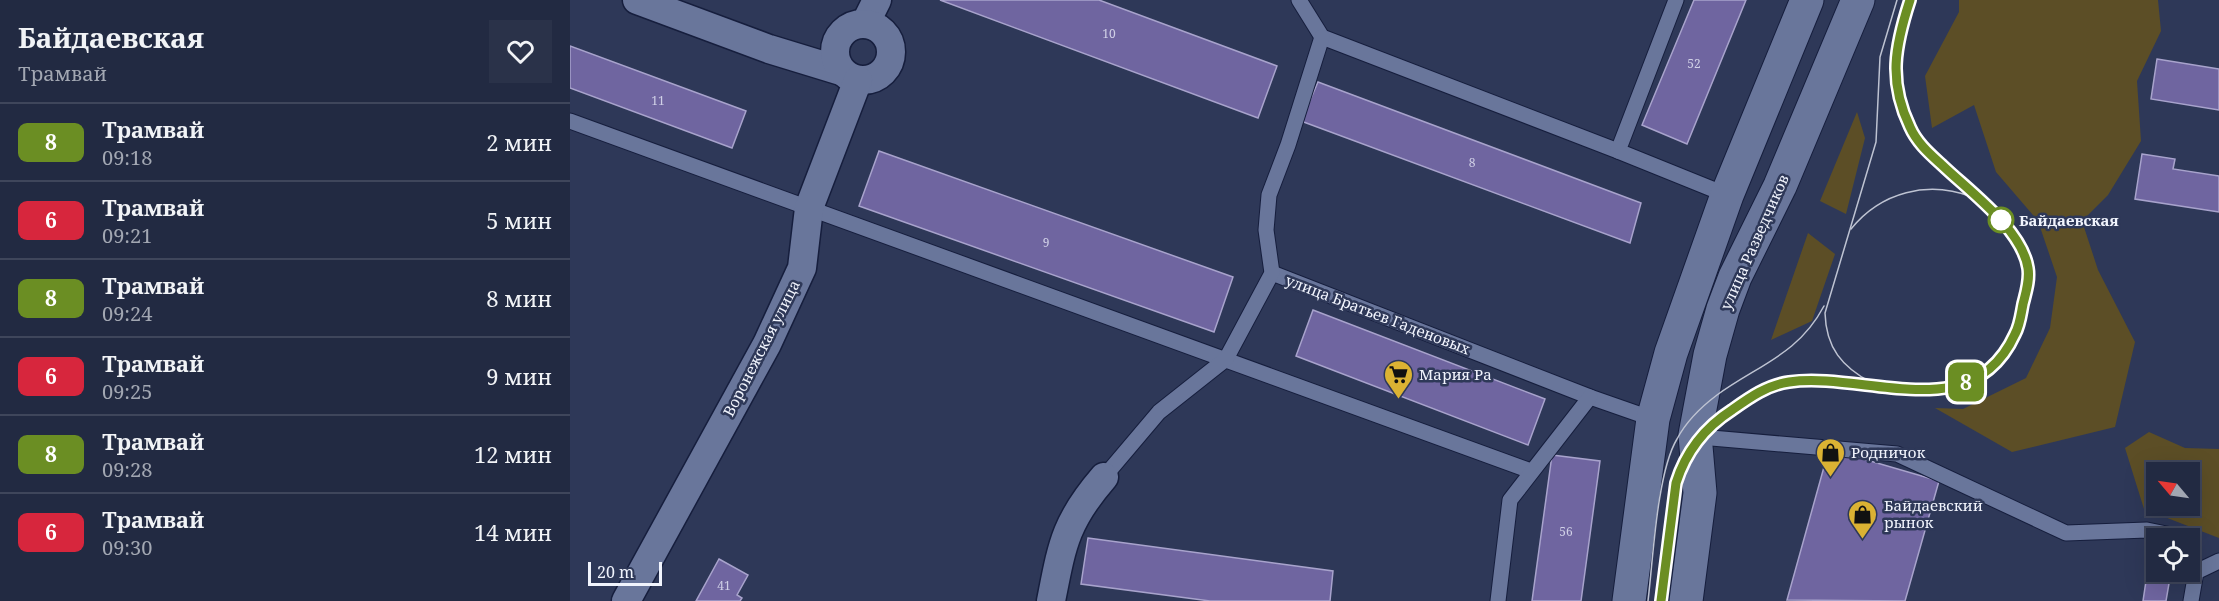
<!DOCTYPE html>
<html lang="ru">
<meta charset="utf-8">
<style>
body{margin:0;font-family:"Noto Serif",serif;background:#2a3249;color:#f1f3f6;height:100vh;display:flex;flex-direction:column;font-size:22px;white-space:nowrap}
*{box-sizing:border-box;margin:0}
p{font-size:20px;color:#a2a7b2}
.icon{flex:none;width:33px;height:33px;fill:none;stroke:currentColor;stroke-width:2;stroke-linecap:round;stroke-linejoin:round}
.map{position:relative;flex:1;overflow:hidden}
.sheet{display:flex;flex-direction:column;background:#222a42;width:570px}
.sheet>*{flex:none}
.badge{padding:0 12px;border-radius:9px;font-size:21px;line-height:39px}
.needle{width:39px;rotate:299deg}
.fabs{position:absolute;left:1576px;top:462px;display:grid;gap:12px}
.fabs a{display:grid;place-items:center;width:54px;height:54px;border-radius:0px;background:#222a42;box-shadow:0 6px 24px #0002,0 0 0 2px #3f465b;font-size:30px}
.scale{position:absolute;left:18px;bottom:15px;width:74px;box-sizing:border-box;padding-left:6px;border:3px solid #f1f4fd;border-top:0;font-size:16px;line-height:21px;white-space:nowrap;color:#f1f4fd;-webkit-text-stroke:4px #2e3858;paint-order:stroke}
.map>.badge{position:absolute;translate:-50% -50%;box-shadow:0 0 0 3px #fff}
.round{display:grid;place-items:center;flex:none;width:63px;height:63px;border-radius:0px;background:#2a3249}
.summary{display:flex;align-items:center;justify-content:space-between;height:102px;padding:0 18px}
h1{font-size:28px;font-weight:700;line-height:45px}
ul{padding:0;list-style:none}
li{display:flex;align-items:center;gap:18px;height:78px;padding:0 18px;border-top:2px solid #3f465b}
li div{flex:1}
li b{display:block;font-size:22px}
li em{font-style:normal}
li .badge{min-width:66px;font-weight:700;text-align:center}
main{display:flex;flex:1;min-height:0}
.map>svg:first-child{display:block}
.green{fill:#5c4e26;fill-rule:evenodd}
.building{fill:#6f65a0;stroke:#a8a3cc;stroke-width:1.5}
.lines{fill:none;stroke-linecap:round;stroke-linejoin:round}
.lane-casing{stroke:#161e3d;stroke-width:17}
.street-casing{stroke:#161e3d;stroke-width:31}
.secondary-casing{stroke:#161e3d;stroke-width:35}
.lane{stroke:#69769b;stroke-width:15}
.street{stroke:#69769b;stroke-width:28}
.secondary{stroke:#69769b;stroke-width:33}
.tram{stroke:#bec3d2;stroke-width:1.5}
.line-casing{stroke:#fff;stroke-width:14}
.line{stroke:#6b8e23;stroke-width:9}
.stop-dot{fill:#fff;stroke:#6b8e23;stroke-width:3}
.labels{text-anchor:middle;dominant-baseline:central;stroke-width:5;stroke-linejoin:round;paint-order:stroke}
.number-label{font-size:12px;fill:#d0d0e6}
.stop-label{font-size:15px;font-weight:bold;fill:#f1f4fd;stroke:#2e3858;text-anchor:start}
.street-label{font-size:15px;fill:#f1f4fd;stroke:#2e3858}
.poi-label{font-size:15px;fill:#f1f4fd;stroke:#2e3858;text-anchor:start}
</style>
<main>
<section class="sheet">
<div class="summary"><div><h1>Байдаевская</h1><p>Трамвай</p></div><a class="round"><svg class="icon" aria-label="heart" viewBox="0 0 24 24"><path d="M12 20l-8-8c-3-5 5-10 8-4 3-6 11-1 8 4z"/></svg></a></div>
<ul>
<li><span class="badge" style="background:#6b8e23;color:#fff">8</span><div><b>Трамвай</b><p>09:18</p></div><em>2 мин</em></li>
<li><span class="badge" style="background:#d7263d;color:#fff">6</span><div><b>Трамвай</b><p>09:21</p></div><em>5 мин</em></li>
<li><span class="badge" style="background:#6b8e23;color:#fff">8</span><div><b>Трамвай</b><p>09:24</p></div><em>8 мин</em></li>
<li><span class="badge" style="background:#d7263d;color:#fff">6</span><div><b>Трамвай</b><p>09:25</p></div><em>9 мин</em></li>
<li><span class="badge" style="background:#6b8e23;color:#fff">8</span><div><b>Трамвай</b><p>09:28</p></div><em>12 мин</em></li>
<li><span class="badge" style="background:#d7263d;color:#fff">6</span><div><b>Трамвай</b><p>09:30</p></div><em>14 мин</em></li>
</ul>
</section>
<div class="map">
<svg width="1649" height="601" viewBox="0 0 1649 601">
<rect width="100%" height="100%" fill="#2e3858"/>
<!-- green -->
<g class="green">
<polygon points="1389,0 1588,0 1591,31 1567,81 1571,141 1538,195 1512,221 1528,270 1565,342 1545,427 1442,452 1365,408 1393,409 1456,378 1480,328 1487,277 1468,221 1426,172 1404,105 1362,128 1355,76 1389,12"/>
<polygon points="1287,112 1295,138 1276,214 1250,201"/>
<polygon points="1238,233 1265,254 1242,321 1201,340"/>
<path d="M1579,432L1615,448L1649,449V538L1574,509L1555,448ZM1620,472V506H1587V472Z"/>
</g>
<!-- building -->
<g class="building">
<polygon points="370,0 529,0 707,66 688,118"/>
<polygon points="1124,0 1176,0 1117,144 1072,125"/>
<polygon points="0,46 176,111 162,148 0,88"/>
<polygon points="1587,59 1649,69 1649,110 1581,99"/>
<polygon points="748,82 1071,203 1060,243 731,121"/>
<polygon points="309,151 663,277 644,332 289,206"/>
<polygon points="1572,154 1605,159 1603,169 1649,176 1649,212 1565,199"/>
<polygon points="743,310 975,399 958,445 726,356"/>
<polygon points="1259,449 1369,481 1335,601 1217,600"/>
<polygon points="982,455 1030,461 1011,601 962,601"/>
<polygon points="518,538 763,571 760,601 640,601 511,584"/>
<polygon points="1582,541 1587,542 1587,572 1601,572 1596,601 1573,601"/>
<polygon points="149,559 178,575 167,595 172,598 170,601 126,601"/>
</g>
<g class="lines">
<defs>
<g id="lane">
<polyline points="729,0 752,37 1048,151"/>
<polyline points="1106,0 1048,151 1157,195"/>
<polyline points="0,121 961,471"/>
<polyline points="702,273 1020,397 1083,419"/>
<polyline points="1125,435 1130,437 1327,454 1496,533 1577,530 1616,538"/>
<polyline points="534,477 589,412 656,359 702,273 696,230 699,195 718,145 752,37"/>
<polyline points="1620,550 1626,572"/>
<polyline points="928,601 940,500 1020,397"/>
<polyline points="1621,601 1626,572 1649,561"/>
</g>
<g id="street">
<polyline points="67,0 199,49 271,71"/>
<polyline points="295,24 307,0"/>
<circle cx="293" cy="52" r="28"/>
<polyline points="56,601 197,344 232,268 239,208 288,80"/>
<path d="M481,601C492,545 495,522 534,477"/>
</g>
<g id="secondary">
<polyline points="1059,601 1083,419 1101,353 1157,195 1237,0"/>
<polyline points="1116,601 1130,493 1125,435 1140,355 1153,309 1165,277 1210,186 1288,0"/>
</g>
</defs>
<!-- lane casing -->
<use href="#lane" class="lane-casing"/>
<!-- street casing -->
<use href="#street" class="street-casing"/>
<!-- secondary casing -->
<use href="#secondary" class="secondary-casing"/>
<!-- lane -->
<use href="#lane" class="lane"/>
<!-- street -->
<use href="#street" class="street"/>
<!-- secondary -->
<use href="#secondary" class="secondary"/>
<!-- tram -->
<g class="tram">
<path d="M1281,229C1311,192 1358,180 1402,197"/>
<path d="M1302,383C1272,367 1256,348 1255,313L1306,142L1310,57L1327,0"/>
<path d="M1078,601C1083,560 1087,472 1107,439C1116,422 1131,407 1147,395C1188,365 1228,355 1254,306"/>
<path d="M1091,601L1106,483C1116,451 1134,428 1162,409C1179,398 1197,385 1219,382C1295,371 1403,428 1445,334C1449,325 1451,314 1453,304C1456,292 1460,280 1458,268C1450,218 1379,181 1350,143C1335,124 1328,98 1325,75C1322,49 1333,24 1340,0"/>
</g>
</g>
<g class="lines">
<defs>
<path id="line" d="M1091,601L1106,483C1116,451 1134,428 1162,410C1179,398 1197,385 1219,382C1295,371 1402,429 1445,334C1450,325 1451,314 1453,304C1456,292 1460,280 1458,268C1452,229 1399,191 1372,165C1360,154 1347,143 1340,127C1318,81 1325,46 1340,0"/>
</defs>
<!-- line casing -->
<use href="#line" class="line-casing"/>
<!-- line -->
<use href="#line" class="line"/>
</g>
<!-- icons -->
<defs>
<symbol id="supermarket-pin" viewBox="-11 -11 22 30"><path d="M0 17L-7.5 6A9.5 9.5 0 1 1 7.5 6Z" fill="#dbb233" stroke="#2e3858"/><path d="M-6-5.5h2.5l.6 2H6L4.5 2H-2.5L-4.4-4H-6ZM-1.5 3.2a1.3 1.3 0 1 0 .1 0ZM3 3.2a1.3 1.3 0 1 0 .1 0Z" fill="#111"/></symbol>
<symbol id="shop-pin" viewBox="-11 -11 22 30"><path d="M0 17L-7.5 6A9.5 9.5 0 1 1 7.5 6Z" fill="#dbb233" stroke="#2e3858"/><path d="M-5-2.5h2.3a2.7 3.5 0 0 1 5.4 0H5L5.5 6h-11ZM-1.5-2.5h3a1.5 2.3 0 0 0-3 0Z" fill="#111"/></symbol>
</defs>
<g fill-rule="evenodd">
<use href="#supermarket-pin" x="812" y="358" width="33" height="45"/>
<use href="#shop-pin" x="1244" y="436" width="33" height="45"/>
<use href="#shop-pin" x="1276" y="498" width="33" height="45"/>
</g>
<!-- markers -->
<circle class="stop-dot" cx="1431" cy="220" r="12"/>
<g class="labels">
<!-- number labels -->
<g class="number-label">
<text x="539" y="33">10</text>
<text x="1124" y="63">52</text>
<text x="88" y="100">11</text>
<text x="902" y="162">8</text>
<text x="476" y="242">9</text>
<text x="996" y="531">56</text>
<text x="154" y="585">41</text>
</g>
<!-- stop labels -->
<g class="stop-label">
<text x="1449" y="220">Байдаевская</text>
</g>
<!-- street labels -->
<g class="street-label">
<text transform="translate(1184 242) rotate(-66)">улица Разведчиков</text>
<text transform="translate(808 314) rotate(21)">улица Братьев Гаденовых</text>
<text transform="translate(191 348) rotate(-63)">Воронежская улица</text>
</g>
<!-- poi labels -->
<g class="poi-label">
<text x="849" y="374">Мария Ра</text>
<text x="1281" y="452">Родничок</text>
<text x="1314" y="505">Байдаевский<tspan x="1314" dy="17">рынок</tspan></text>
</g>
</g>
</svg>
<div class="fabs">
<a><svg class="needle" viewBox="-14 -14 28 28"><path d="M0-13l5 13h-10z" fill="#e53935"/><path d="M0 13l5-13h-10z" fill="#a2a7b2"/></svg></a>
<a><svg class="icon" aria-label="locate" viewBox="0 0 24 24"><circle cx="12" cy="12" r="6"/><path d="M12 2v4M12 18v4M2 12h4M18 12h4"/></svg></a>
</div>
<div class="scale">20 m</div>
<b class="badge" style="left:1396px;top:382px;background:#6b8e23;color:#fff">8</b>
</div>
</main>
